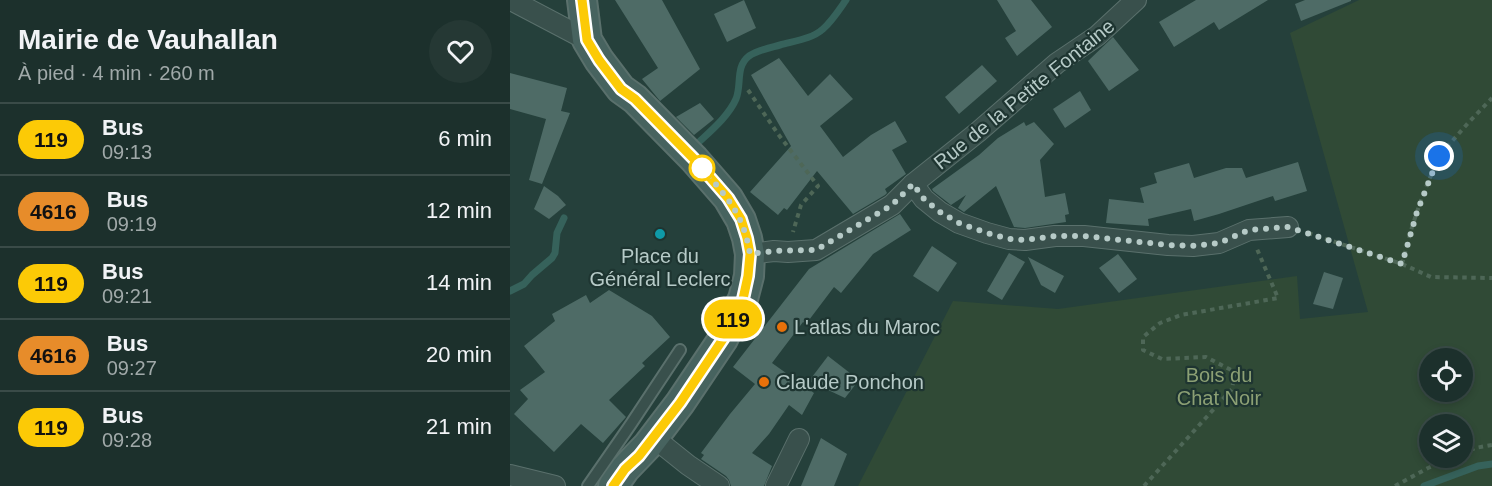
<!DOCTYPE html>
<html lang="fr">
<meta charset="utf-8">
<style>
body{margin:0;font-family:Arial,sans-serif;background:#253834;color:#f1f3f6;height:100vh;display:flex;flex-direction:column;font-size:22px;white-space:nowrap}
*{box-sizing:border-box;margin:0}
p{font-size:20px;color:#a0a9a9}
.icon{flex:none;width:33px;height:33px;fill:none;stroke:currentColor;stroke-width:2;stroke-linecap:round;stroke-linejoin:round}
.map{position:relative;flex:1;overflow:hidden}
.details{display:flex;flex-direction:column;background:#1c302c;width:510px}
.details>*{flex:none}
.badge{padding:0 12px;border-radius:20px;font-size:21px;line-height:39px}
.tools{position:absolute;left:909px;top:348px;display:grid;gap:12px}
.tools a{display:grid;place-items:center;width:54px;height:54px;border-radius:50%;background:#1c302c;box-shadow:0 3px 9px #0003,0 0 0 2px #3a4b48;font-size:30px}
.you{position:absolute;width:30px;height:30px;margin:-15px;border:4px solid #fff;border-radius:50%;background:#1a73e8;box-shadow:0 0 0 9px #1a73e833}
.map>.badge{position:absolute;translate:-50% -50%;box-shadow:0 0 0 3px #fff}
.round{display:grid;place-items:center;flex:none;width:63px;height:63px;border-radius:32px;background:#253834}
.head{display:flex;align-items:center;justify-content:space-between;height:102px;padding:0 18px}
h1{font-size:28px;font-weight:700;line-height:45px}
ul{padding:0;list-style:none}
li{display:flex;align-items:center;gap:18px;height:72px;padding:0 18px;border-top:2px solid #3a4b48}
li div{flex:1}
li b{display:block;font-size:22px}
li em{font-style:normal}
li .badge{min-width:66px;font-weight:700;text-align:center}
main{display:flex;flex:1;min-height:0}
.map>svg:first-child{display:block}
.green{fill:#304a36;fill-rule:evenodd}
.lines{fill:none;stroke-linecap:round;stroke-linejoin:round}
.stream{stroke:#36625b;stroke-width:7}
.building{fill:#4e6b66}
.service-casing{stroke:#5a706c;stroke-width:14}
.minor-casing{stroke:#5a706c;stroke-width:22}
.secondary-casing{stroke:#5a706c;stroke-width:32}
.path{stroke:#4e6757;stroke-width:4;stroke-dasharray:4.5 4.5;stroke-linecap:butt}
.service{stroke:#39504c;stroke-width:10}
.minor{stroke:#39504c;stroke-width:20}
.secondary{stroke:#47635f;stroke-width:28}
.line-casing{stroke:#fff;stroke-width:14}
.line{stroke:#fcca06;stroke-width:9}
.walk{stroke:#b6cac7;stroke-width:6;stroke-dasharray:0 10.8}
.stop-dot{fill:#fff;stroke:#fcca06;stroke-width:3}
.culture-dot{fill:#0f9aa8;stroke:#1e3531;stroke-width:2}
.food-dot{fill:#e8710a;stroke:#1e3531;stroke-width:2}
.labels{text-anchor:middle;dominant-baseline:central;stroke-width:4.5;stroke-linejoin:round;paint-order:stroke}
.street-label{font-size:20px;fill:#b6cac7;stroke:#1e3531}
.poi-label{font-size:20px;fill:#b6cac7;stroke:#1e3531;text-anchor:start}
.park-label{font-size:20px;fill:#8ca074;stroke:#1e3531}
</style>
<main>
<section class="details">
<div class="head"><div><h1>Mairie de Vauhallan</h1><p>À pied · 4 min · 260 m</p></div><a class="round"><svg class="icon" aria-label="heart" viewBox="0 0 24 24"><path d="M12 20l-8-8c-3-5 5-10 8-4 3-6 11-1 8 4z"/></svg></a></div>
<ul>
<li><span class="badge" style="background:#fcca06;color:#111">119</span><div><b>Bus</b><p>09:13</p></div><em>6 min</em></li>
<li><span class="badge" style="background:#e78c2a;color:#111">4616</span><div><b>Bus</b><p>09:19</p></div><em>12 min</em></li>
<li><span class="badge" style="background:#fcca06;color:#111">119</span><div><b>Bus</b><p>09:21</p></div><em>14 min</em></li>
<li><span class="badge" style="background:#e78c2a;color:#111">4616</span><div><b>Bus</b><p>09:27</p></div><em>20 min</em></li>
<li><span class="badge" style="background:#fcca06;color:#111">119</span><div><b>Bus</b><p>09:28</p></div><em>21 min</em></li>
</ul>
</section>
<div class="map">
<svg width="982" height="486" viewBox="0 0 982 486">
<rect width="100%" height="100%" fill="#25403b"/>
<!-- green -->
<path class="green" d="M849,0H982V486H348L443,301L548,309L787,276L790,319L858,312L780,33ZM920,358H952V392H920ZM920,424H952V458H920Z"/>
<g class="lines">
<!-- stream -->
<g class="stream">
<path d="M190,141C203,129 219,115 226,99C232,84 225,67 239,56C248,50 259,48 270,45C284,41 302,39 313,29C322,21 329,10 336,0"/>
<polyline points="0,291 14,284 22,275 42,258 45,253 47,233 54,218"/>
<polyline points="914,486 968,466 982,464"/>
</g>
</g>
<!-- building -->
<g class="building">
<polygon points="105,0 152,0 190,69 150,101 132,79 148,68"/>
<polygon points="234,0 246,28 217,42 204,14"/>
<polygon points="487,0 521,0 542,27 507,56 495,38 506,31"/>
<polygon points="686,0 758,0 709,30 704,22 664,47 649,22"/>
<polygon points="795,0 841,0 841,1 791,21 785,4"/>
<polygon points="603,37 629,70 599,91 578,61"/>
<polygon points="269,58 298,96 320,74 343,99 310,126 333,157 361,135 385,121 397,142 382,150 396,174 375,189 377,193 375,195 343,214 307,171 277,210 274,208 268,215 240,192 281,146 241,75"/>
<polygon points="472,65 487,81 449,114 435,97"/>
<polygon points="0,73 57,88 51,111 60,113 32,184 19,180 36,119 0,109"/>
<polygon points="570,91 581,110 555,128 543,109"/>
<polygon points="190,103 204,119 184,135 166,117"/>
<polygon points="514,122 516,126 524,122 544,144 530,160 535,197 555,193 559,214 555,215 556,222 515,228 504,227 486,186 454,212 448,208 456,195 441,205 423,191 422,189 469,155 488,138"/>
<polygon points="788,162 797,191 765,201 763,196 709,214 684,221 681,209 638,219 639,226 596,223 599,199 634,203 630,188 647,183 644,173 679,163 684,178 716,168 732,168 736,178"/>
<polygon points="34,186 48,196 56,205 39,219 24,209"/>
<polygon points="390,214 401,230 363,254 331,293 324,287 296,324 293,322 262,363 304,393 292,415 279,405 259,434 242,453 262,466 254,486 221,486 219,480 216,476 191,459 194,455 191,453 220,414 245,384 223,367 299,269"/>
<polygon points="422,246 447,263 428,292 403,276"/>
<polygon points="499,253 515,262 492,300 477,291"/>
<polygon points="608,254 627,279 609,293 589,268"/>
<polygon points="518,257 554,276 545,293 531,285"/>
<polygon points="814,272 833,278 823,309 803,304"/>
<polygon points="99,290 142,316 160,337 132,363 135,366 99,400 116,417 93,443 71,424 44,452 4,414 18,399 10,390 35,372 14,346 45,321 42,314 76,295 80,303"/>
<polygon points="318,356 349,380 335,398 299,381"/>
<polygon points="311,438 337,454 324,486 291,486"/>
</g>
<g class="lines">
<defs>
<polyline id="service" points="78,486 121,424 170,350"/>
<g id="minor">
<polyline points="1,0 77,40"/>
<polyline points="403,184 414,199 430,212 449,223 477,233 499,239 515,240 545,236 574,236 658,245 683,246 709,243 739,230 778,227"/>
<polyline points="240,254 264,251 278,252 306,250 382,205 403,184 468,132 547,63 587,36 626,0"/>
<polyline points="143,437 178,465 209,486"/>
<polyline points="0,475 45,486"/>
<polyline points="266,486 289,439"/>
</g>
<polyline id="secondary" points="72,0 77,40 89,60 111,89 125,99 184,159 218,198 231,220 237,238 240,254 239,276 233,299 213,339 170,403 138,445 115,469 103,486"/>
</defs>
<!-- service casing -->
<use href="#service" class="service-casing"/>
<!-- minor casing -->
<use href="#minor" class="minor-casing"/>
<!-- secondary casing -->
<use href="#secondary" class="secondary-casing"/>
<!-- path -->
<g class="path">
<polyline points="238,90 268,134 308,186 291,205 283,232"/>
<polyline points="798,233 892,264 921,277 982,278"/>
<polyline points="892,264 902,227 912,197 929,156 959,122 982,98"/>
<polyline points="952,454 965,448 982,445"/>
<polyline points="634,486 722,389 725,372 696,357 652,359 633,350 633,337 650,323 671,315 768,298 747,249"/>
<polyline points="885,486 918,468 943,458"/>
</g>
<!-- service -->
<use href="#service" class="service"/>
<!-- minor -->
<use href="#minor" class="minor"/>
<!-- secondary -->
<use href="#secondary" class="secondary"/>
</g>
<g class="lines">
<defs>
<polyline id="line" points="72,0 77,40 89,60 111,89 125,99 184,159 218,198 231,219 237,238 240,254 238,276 233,299 213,339 170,403 129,456 115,469 103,486"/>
</defs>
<!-- line casing -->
<use href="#line" class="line-casing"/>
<!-- line -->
<use href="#line" class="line"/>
<!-- walk -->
<path class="walk" d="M192,168C218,199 233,213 240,254L264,251L306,250L382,205L403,184L414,199L430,212L449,223L477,233L499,239L515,240L545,236H574L658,245L682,246L709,243L739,230L778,227L892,264L907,212L929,156"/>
</g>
<!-- markers -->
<circle class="stop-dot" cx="192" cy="168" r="12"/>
<circle class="culture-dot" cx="150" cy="234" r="6"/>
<g class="food-dot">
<circle cx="272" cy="327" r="6"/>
<circle cx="254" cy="382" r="6"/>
</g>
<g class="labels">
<!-- street labels -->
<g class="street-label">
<text transform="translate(514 94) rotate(-39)">Rue de la Petite Fontaine</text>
</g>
<!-- poi labels -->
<g class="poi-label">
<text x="150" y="256" text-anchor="middle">Place du<tspan x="150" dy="23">Général Leclerc</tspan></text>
<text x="284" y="327">L'atlas du Maroc</text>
<text x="266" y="382">Claude Ponchon</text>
</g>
<!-- park labels -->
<g class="park-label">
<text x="709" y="375">Bois du<tspan x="709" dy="23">Chat Noir</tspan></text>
</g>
</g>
</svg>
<div class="tools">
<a><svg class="icon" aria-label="locate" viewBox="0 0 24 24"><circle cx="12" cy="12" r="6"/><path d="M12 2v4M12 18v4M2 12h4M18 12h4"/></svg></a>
<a><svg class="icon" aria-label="layers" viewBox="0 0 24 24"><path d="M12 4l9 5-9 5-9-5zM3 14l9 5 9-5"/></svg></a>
</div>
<div class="you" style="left:929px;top:156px"></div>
<b class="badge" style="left:223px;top:319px;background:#fcca06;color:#111">119</b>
</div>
</main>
